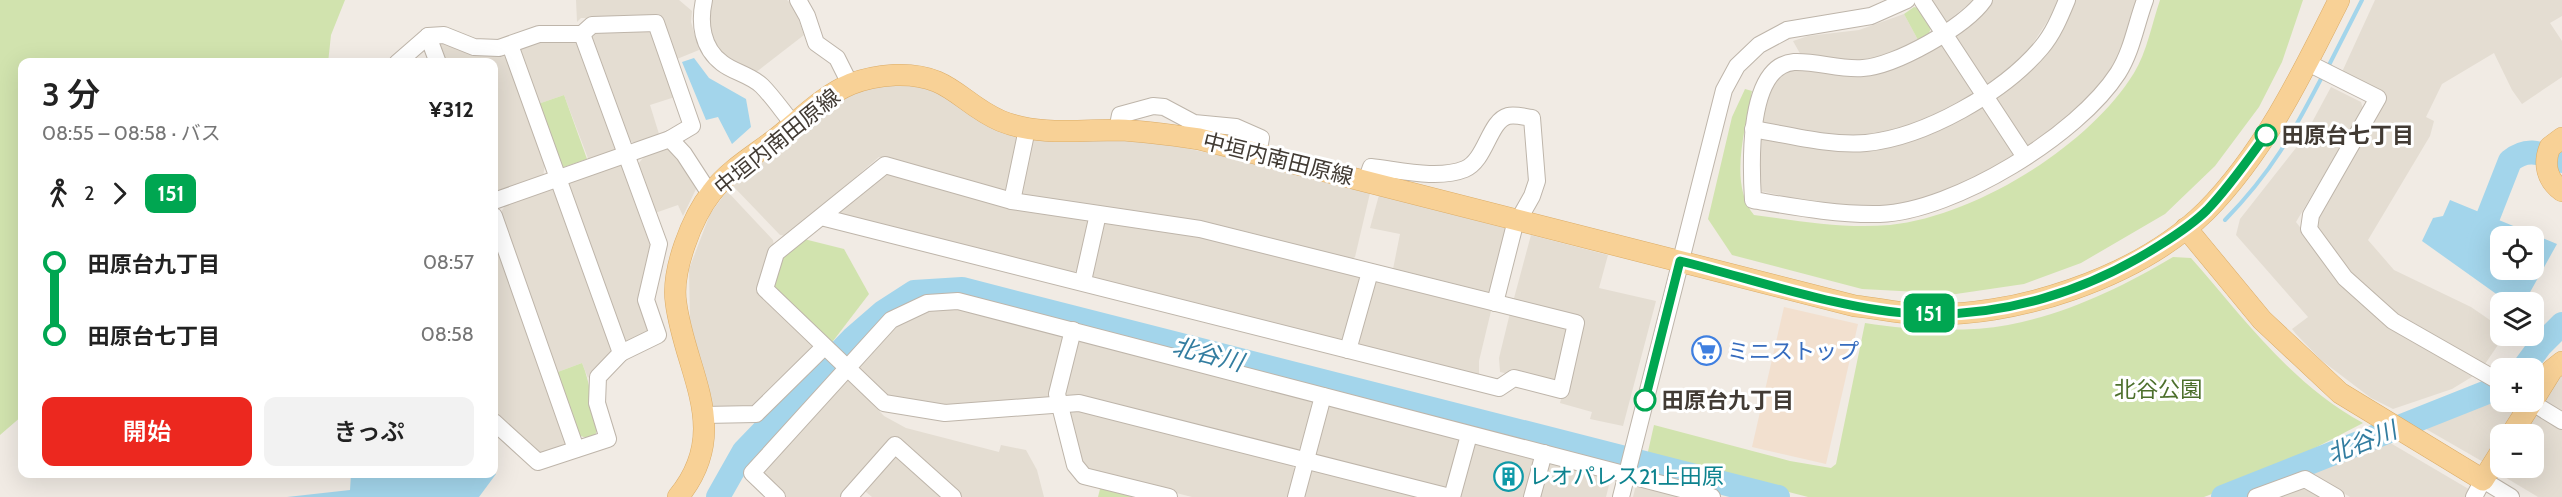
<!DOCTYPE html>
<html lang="ja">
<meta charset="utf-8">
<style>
body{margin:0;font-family:Cabin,"Noto Sans JP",sans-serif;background:#f2f2f2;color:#222;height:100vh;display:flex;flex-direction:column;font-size:22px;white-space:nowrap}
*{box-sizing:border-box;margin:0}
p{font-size:20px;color:#767676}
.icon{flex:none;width:33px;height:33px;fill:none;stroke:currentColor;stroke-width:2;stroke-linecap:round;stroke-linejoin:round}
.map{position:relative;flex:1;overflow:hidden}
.panel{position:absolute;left:18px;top:58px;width:480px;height:420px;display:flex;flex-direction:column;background:#fff;border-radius:12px;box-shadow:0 6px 24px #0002}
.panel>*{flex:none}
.badge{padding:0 12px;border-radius:9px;font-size:21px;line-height:39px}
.fabs{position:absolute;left:2490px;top:226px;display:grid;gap:12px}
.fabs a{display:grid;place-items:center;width:54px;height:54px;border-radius:12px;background:#fff;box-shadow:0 6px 24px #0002;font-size:30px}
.map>.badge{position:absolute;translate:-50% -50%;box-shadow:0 0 0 3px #fff}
.legs{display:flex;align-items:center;gap:9px;height:66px;padding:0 24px;font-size:20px}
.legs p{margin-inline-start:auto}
.summary{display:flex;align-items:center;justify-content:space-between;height:102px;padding:0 24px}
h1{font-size:33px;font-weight:600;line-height:45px}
.button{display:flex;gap:12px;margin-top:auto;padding:12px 24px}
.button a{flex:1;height:69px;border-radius:12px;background:#ec281f;color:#fff;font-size:24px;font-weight:600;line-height:69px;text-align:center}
.button a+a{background:#f2f2f2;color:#222}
ul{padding:0 24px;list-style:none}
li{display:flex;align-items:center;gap:21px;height:72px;font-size:22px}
li i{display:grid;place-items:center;width:9px;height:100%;margin:0 8px;background:currentColor}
li i::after{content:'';width:15px;height:15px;margin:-8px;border:4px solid;border-radius:50%;background:#fff}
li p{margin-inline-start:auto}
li:first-child i{background:linear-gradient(#0000 50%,currentColor 0)}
li:last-child i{background:linear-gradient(currentColor 50%,#0000 0)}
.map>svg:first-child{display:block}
.residential{fill:#e4ddd2}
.commercial{fill:#f2e0cf}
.green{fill:#d1e3ae}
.water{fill:#a3d5eb;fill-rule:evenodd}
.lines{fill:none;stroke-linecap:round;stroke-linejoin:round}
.stream{stroke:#a3d5eb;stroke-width:4}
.river{stroke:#a3d5eb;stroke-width:24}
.minor-casing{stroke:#beb5aa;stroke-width:18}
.major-casing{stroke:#dbac67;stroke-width:22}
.minor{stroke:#fff;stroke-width:16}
.major{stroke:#f8d196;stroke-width:21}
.line-1-casing{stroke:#fff;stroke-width:14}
.line-1{stroke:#00a651;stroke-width:9}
.stop-1-dot{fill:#fff;stroke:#00a651;stroke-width:3}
.labels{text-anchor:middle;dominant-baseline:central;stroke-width:6;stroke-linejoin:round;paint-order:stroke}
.stop-label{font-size:22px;font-weight:bold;fill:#423b34;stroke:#fff;text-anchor:start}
.street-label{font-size:22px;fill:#423b34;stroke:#fff}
.shop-label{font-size:22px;fill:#366cbe;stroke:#fff;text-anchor:start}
.park-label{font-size:22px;fill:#4d702c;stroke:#fff}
.culture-label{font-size:22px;fill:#0d838f;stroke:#fff;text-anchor:start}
.water-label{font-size:24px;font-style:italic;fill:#337da0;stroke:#fff}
</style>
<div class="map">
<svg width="2562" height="497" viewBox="0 0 2562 497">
<rect width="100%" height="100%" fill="#f1ebe4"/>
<!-- residential -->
<g class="residential">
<polygon points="576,0 679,0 692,11 691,22 699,50 677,59 660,19 581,18 577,22"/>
<polygon points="709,0 787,0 794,6 804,35 755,73 721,55 710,40"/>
<polygon points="1927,0 1974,0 1946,22"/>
<polygon points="1990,0 2061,0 2030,48 2014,66 1988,83 1983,83 1955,37"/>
<polygon points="2074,0 2138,0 2122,49 2112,67 2082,106 2029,146 2022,144 1994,99"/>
<polygon points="2375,0 2562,0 2562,16 2550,23 2562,41 2562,77 2522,104 2512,90 2494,53 2442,84 2426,117 2434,121 2430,136 2368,240 2394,270 2471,307 2500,327 2500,336 2504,336 2483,367 2395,313 2356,281 2313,227 2383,95 2342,72"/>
<polygon points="1904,14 1918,40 1896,52 1863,62 1802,57 1793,41 1808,36 1859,30"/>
<polygon points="653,27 678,96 650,105 659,134 636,143 629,141 591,40 598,28"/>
<polygon points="540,38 582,43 617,143 614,152 589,161 564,95 538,104 518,53 521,43"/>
<polygon points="438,39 498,52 510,60 545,164 543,177 505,190 494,190 494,63 446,63"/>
<polygon points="1936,43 1943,45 1973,89 1971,95 1911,126 1874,136 1833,137 1763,124 1761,109 1777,77 1795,68 1843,76"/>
<polygon points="904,84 931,90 1019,137 1009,187 1001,192 879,157 787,236 780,235 732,185 844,98 874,87"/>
<polygon points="2331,87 2361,102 2363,109 2296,222 2330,266 2475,375 2452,389 2393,409 2371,398 2321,360 2296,334 2292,329 2308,317 2236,235 2240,219 2303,139"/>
<polygon points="1984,106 2015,151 2013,157 1934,198 1873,209 1834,207 1760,191 1757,140 1762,137 1825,147"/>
<polygon points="1030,139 1135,140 1162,143 1250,162 1370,193 1355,257 1349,261 1023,196 1019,191"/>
<polygon points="666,149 673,150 696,189 683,216 678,205 655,213 638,164 644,157"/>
<polygon points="616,166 624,166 656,250 650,330 627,342 623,340 567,188 570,182"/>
<polygon points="881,172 1087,216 1090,223 1079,269 1073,273 832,212"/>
<polygon points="553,189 612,350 588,378 582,363 555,373 500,214 506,204"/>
<polygon points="727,191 773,240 774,246 770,249 756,290 812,343 812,350 755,408 713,408 690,320 689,269 710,214"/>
<polygon points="1379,195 1508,229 1494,289 1486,294 1393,269 1400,234 1370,228"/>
<polygon points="1107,221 1198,233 1361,278 1346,339 1340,341 1093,279 1089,272 1102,223"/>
<polygon points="494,233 569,445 538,455 500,422 494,412"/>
<polygon points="1531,235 1608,255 1599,288 1656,301 1623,426 1590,419 1592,412 1560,403 1582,319 1513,302"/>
<polygon points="1373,280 1492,307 1479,361 1479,376 1360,346 1357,341"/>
<polygon points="957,306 1064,333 1052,392 1047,398 944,407 882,395 856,371 856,364 908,315"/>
<polygon points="1510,313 1564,326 1568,333 1556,380 1550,383 1500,372 1499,358"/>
<polygon points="1074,339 1309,396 1312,402 1302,447 1295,451 1073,395 1066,396 1062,391"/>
<polygon points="2562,369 2562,415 2544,404 2553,376"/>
<polygon points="841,379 849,379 884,416 906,428 999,452 1001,445 1026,450 1037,470 1044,497 957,497 893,437 840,497 785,497 764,476 764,468"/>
<polygon points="2500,395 2500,402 2517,402 2519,408 2485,463 2426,429"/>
<polygon points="1331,403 1456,437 1461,444 1450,484 1443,489 1320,458 1313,451 1324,406"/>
<polygon points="1068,406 1290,462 1296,471 1289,497 1192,497 1086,470 1081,465"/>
<polygon points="2540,416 2562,429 2562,497 2538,497 2498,473 2500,468 2534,468 2534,435 2520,435 2531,417"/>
<polygon points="2387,441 2472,491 2469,497 2350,497 2307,471"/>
<polygon points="1478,442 1531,455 1534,463 1526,497 1458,497 1471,446"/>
<polygon points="899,456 943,497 872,497 866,492 865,483 889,457"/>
<polygon points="1553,462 1611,477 1606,497 1537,497 1545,465"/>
<polygon points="1314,468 1427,497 1301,497 1307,471"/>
<polygon points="1636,485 1683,497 1633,497"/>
<polygon points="2301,485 2329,497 2272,497"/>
</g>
<!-- commercial -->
<polygon class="commercial" points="1784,307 1858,324 1826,464 1752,447"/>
<!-- green -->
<g class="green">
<polygon points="0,0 345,0 331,35 328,63 22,63 22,416 0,435"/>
<path d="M2160,0H2303L2282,62L2259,107L2215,166L2165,214L2081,263L2024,284L1956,294L1862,289L1732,255L1708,219L1732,117L1745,89L1752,91C1746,128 1728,183 1754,215C1800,221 1844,229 1890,225C1976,216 2089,146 2134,73C2147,52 2152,23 2160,0Z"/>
<polygon points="1914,7 1919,8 1931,28 1929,33 1918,40 1904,14"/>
<polygon points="564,95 587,159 561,168 538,104"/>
<polygon points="804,239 844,249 869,294 830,345 771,286 781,255"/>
<path d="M2173,257L2191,258C2243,317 2292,385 2363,423L2313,449L2298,461L2204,497H1808L1647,456L1654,425L1790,461L1831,468L1836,464L1865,323C1909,330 1964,333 2008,325C2066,314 2123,287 2173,257Z"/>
<path d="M582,363C591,384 592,408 597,431L594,437L587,438L577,435L555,373Z"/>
<polygon points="1101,485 1145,497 1098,497"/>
</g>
<!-- water -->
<g class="water">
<polygon points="694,58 709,78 746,99 751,127 732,144 718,117 706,120 682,62"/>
<path d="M2450,200L2557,244L2524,303H2509L2422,241L2433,218L2443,216ZM2500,237H2534V270H2500Z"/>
<polygon points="494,473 496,474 479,497 287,497 350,490 351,474"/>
</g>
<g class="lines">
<!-- stream -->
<g class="stream">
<polyline points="2327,69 2362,0"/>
<path d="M2225,220C2272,172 2293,133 2323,75"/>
</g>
<!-- river -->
<g class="river">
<path d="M2477,245L2510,161C2528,146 2542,154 2562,161"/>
<polyline points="2523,369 2540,346 2562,324"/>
<polyline points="718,497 744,451 853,338 883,312 914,292 962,289 1778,497"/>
<polyline points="2223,497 2500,387"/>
</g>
<defs>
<g id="minor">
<path d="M704,0C699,23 702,48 722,63C733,72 751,75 762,86C773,97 783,112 794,125"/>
<polyline points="798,0 807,16 816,43 837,58 850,84"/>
<polyline points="1922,0 2025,157"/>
<path d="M1984,0C1965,27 1895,66 1863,68C1840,70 1817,61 1794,62C1746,66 1751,167 1753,200C1795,207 1837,215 1880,214C1955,211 2078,135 2118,73C2132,51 2136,24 2145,0"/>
<polyline points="582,34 659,244 646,300 658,335 621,353"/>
<polyline points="428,36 438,63"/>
<polyline points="397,63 428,36 444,35 474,47 499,48 539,34 582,34 592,25 656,23 692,126 670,139 494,201"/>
<polyline points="2308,63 2378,98 2311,215 2309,229 2345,278 2393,321 2500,382"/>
<path d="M1753,129C1789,135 1829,146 1866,143C1925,137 2003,93 2041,48C2053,34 2060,17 2067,0"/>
<polyline points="1117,130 1120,115 1153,106 1164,107 1194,123 1236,127 1261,138 1258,154"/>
<polyline points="670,139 684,154 710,194"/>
<path d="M1366,181L1371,167C1399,170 1438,180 1465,169C1486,160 1489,121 1508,116C1515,114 1524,117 1532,118L1537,181L1532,196L1514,228L1495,303"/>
<polyline points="1012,201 1027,129"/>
<polyline points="494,216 576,449"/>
<polyline points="821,217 1499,388 1514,378 1561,390 1576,323 1200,229 1012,201 885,165 776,253 765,289 884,403 945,413 1079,403 1450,497"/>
<polyline points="1083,281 1098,214"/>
<polyline points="1073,330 1057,394 1075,465 1084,476 1169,497"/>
<polyline points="1348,350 1370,272"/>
<polyline points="2531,402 2562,421"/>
<polyline points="704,415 756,414 824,347"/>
<polyline points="494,422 538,462 608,439 597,403 598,377 621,353 510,45"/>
<polyline points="777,497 752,473 891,320 927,303 958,301 1712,497"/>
<polyline points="849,497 895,445 953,497"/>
<polyline points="1296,497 1323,396"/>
<polyline points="1452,497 1469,435"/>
<polyline points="1532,497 1544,453"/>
<polyline points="1621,497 1724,90 1737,66 1759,45 1787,30 1871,16 1907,0"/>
<polyline points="2256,497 2305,479 2336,497"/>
<polyline points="2474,497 2483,480 2511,497"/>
</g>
<g id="major">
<path d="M2562,138L2550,147C2543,164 2547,180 2562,191"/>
<polyline points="2186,228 2262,320 2340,393 2483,480 2500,453"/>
<polyline points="2534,399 2552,370 2562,362"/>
<polyline points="2511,435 2532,402"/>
<path d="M678,497C733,430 685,373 676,303C671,271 692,217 712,192C728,171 753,156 774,140C799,121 822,96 851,84C866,78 880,76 895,75C951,73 959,103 1001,121C1038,136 1079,130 1118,130C1145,131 1172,135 1199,139L1855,306C1876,308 1897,313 1918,314C2013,319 2138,278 2206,211C2265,151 2302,74 2339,0"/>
</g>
</defs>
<!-- minor casing -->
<use href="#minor" class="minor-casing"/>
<!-- major casing -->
<use href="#major" class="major-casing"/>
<!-- minor -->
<use href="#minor" class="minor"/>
<!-- major -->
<use href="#major" class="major"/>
</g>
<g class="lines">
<defs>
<path id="line-1" d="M1645,400L1680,261C1753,279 1844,311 1919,314C2005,317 2088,291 2160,245C2176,235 2193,224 2207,210C2229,187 2247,161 2266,135"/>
</defs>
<!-- line-1 casing -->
<use href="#line-1" class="line-1-casing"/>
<!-- line-1 -->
<use href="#line-1" class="line-1"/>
</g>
<!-- icons -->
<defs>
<symbol id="supermarket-ring" viewBox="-11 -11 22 22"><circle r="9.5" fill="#fff" stroke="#3f7fe0" stroke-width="1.5"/><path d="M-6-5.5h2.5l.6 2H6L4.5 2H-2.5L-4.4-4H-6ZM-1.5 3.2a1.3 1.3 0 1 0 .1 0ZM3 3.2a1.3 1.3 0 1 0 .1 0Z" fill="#3f7fe0"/></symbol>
<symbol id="building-ring" viewBox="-11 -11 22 22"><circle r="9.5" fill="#fff" stroke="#0f9aa8" stroke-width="1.5"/><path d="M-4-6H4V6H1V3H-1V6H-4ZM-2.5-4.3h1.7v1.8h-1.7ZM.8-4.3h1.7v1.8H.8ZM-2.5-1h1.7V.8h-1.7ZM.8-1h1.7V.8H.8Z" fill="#0f9aa8"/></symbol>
</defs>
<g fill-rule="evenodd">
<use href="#supermarket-ring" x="1690" y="334" width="33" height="33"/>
<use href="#building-ring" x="1492" y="460" width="33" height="33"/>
</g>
<!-- markers -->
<g class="stop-1-dot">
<circle cx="2266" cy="135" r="10"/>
<circle cx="1645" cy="400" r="10"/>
</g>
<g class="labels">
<!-- stop labels -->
<g class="stop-label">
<text x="2282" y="135">田原台七丁目</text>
<text x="1662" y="400">田原台九丁目</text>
</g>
<!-- street labels -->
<g class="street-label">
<text transform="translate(777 142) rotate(-39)">中垣内南田原線</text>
<text transform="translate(1278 159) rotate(14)">中垣内南田原線</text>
</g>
<!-- shop labels -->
<g class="shop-label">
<text x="1727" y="351">ミニストップ</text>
</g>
<!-- park labels -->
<g class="park-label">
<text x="2158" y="389">北谷公園</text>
</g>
<!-- culture labels -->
<g class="culture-label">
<text x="1529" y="476">レオパレス21上田原</text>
</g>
<!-- water labels -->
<g class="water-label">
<text transform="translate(1208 354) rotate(14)">北谷川</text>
<text transform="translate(2362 442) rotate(-22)">北谷川</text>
</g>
</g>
</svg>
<div class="fabs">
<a><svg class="icon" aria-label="locate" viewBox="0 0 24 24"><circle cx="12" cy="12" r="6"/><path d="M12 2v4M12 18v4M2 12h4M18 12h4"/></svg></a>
<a><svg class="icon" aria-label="layers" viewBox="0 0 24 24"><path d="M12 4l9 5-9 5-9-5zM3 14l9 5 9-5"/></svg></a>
<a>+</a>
<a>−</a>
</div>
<b class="badge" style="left:1929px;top:313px;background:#00a651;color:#fff">151</b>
<section class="panel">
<div class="summary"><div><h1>3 分</h1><p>08:55 – 08:58 · バス</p></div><b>¥312</b></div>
<div class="legs"><svg class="icon" aria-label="walk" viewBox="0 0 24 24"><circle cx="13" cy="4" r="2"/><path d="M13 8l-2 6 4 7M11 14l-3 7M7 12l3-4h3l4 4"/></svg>2<svg class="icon" aria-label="forward" viewBox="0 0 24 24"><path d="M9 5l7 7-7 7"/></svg><b class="badge" style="background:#00a651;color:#fff">151</b></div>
<ul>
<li><i style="color:#00a651"></i><b>田原台九丁目</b><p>08:57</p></li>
<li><i style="color:#00a651"></i><b>田原台七丁目</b><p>08:58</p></li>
</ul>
<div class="button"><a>開始</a><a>きっぷ</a></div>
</section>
</div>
